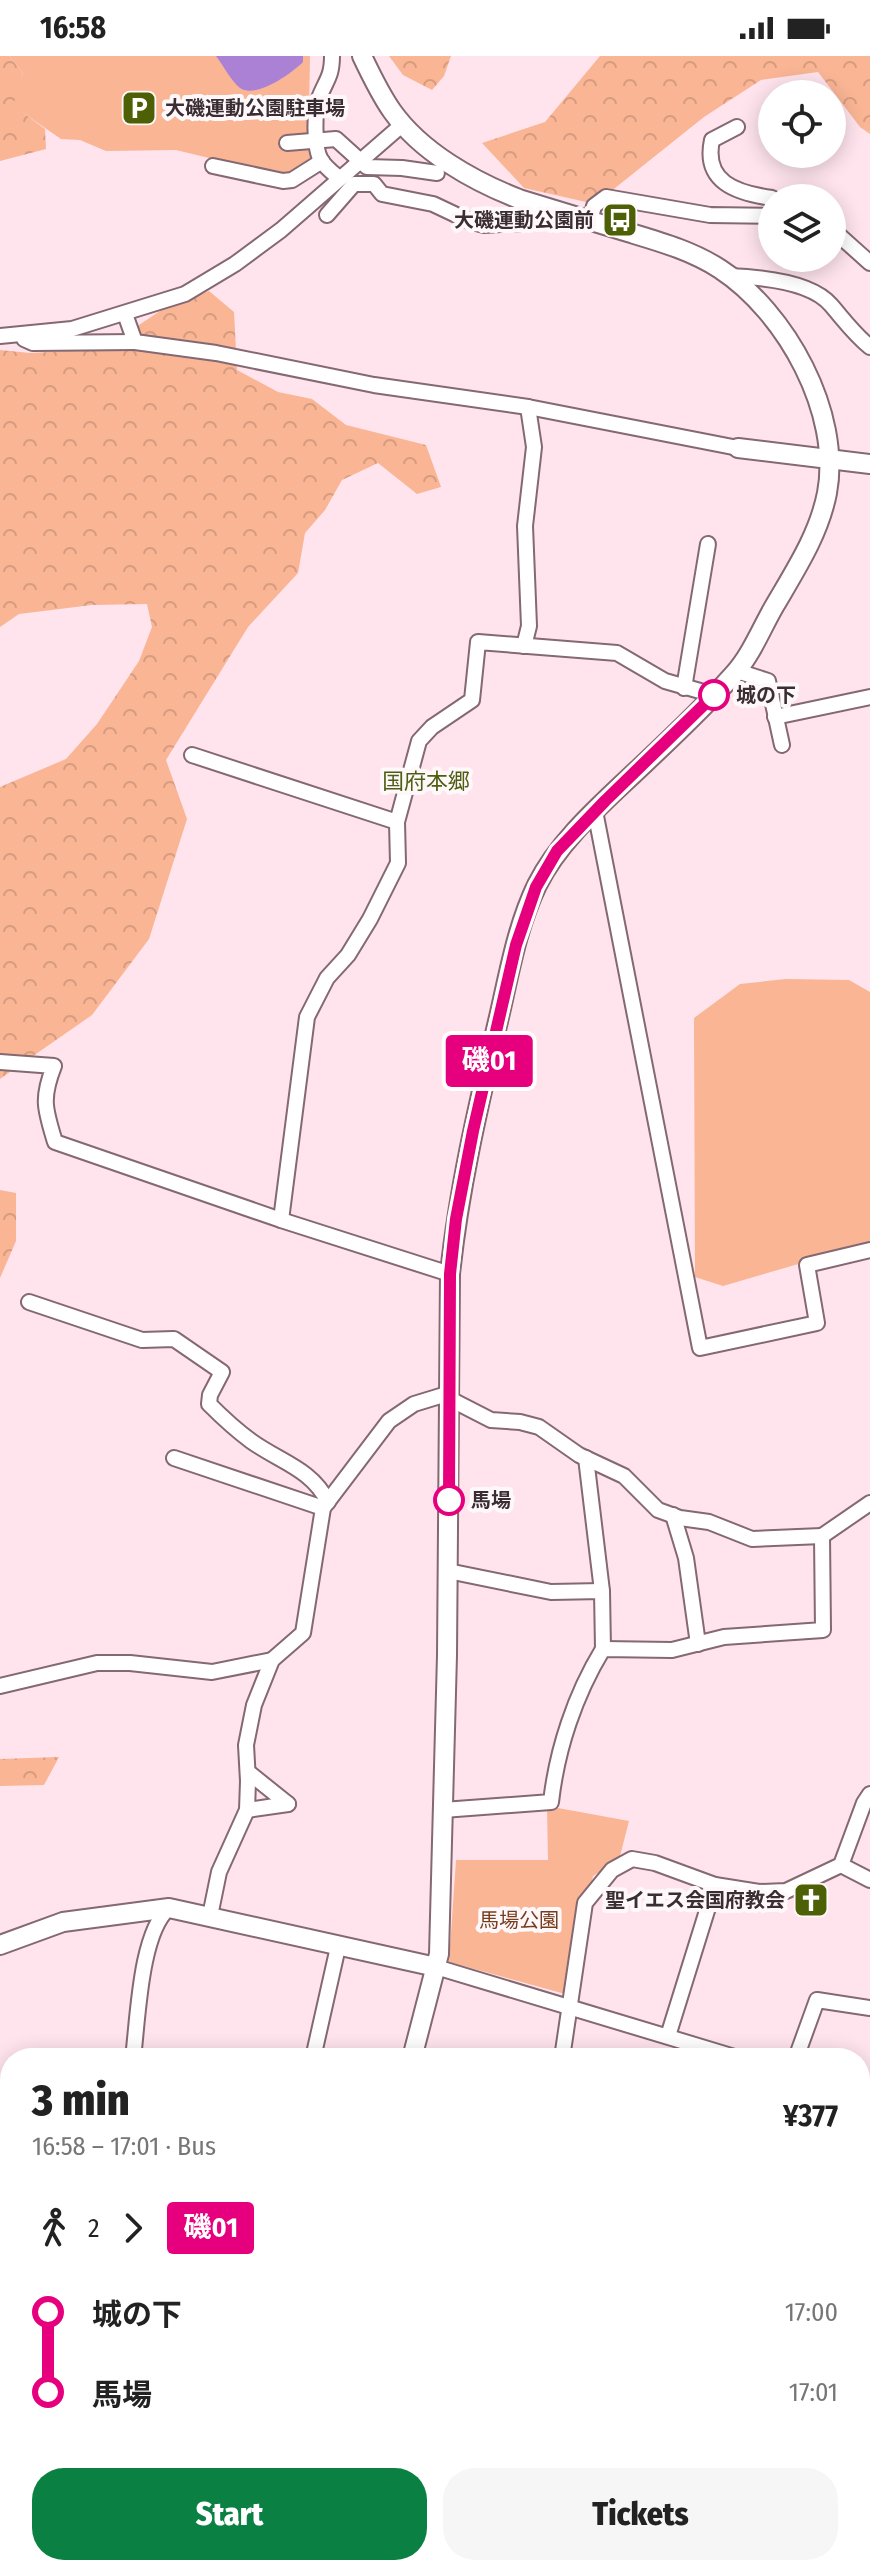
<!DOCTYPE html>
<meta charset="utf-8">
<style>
body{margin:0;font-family:"Fira Sans Condensed","Noto Sans JP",sans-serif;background:#f6f6f6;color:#222;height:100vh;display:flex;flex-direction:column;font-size:30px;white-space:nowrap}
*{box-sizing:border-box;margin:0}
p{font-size:26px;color:#767676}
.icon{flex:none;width:44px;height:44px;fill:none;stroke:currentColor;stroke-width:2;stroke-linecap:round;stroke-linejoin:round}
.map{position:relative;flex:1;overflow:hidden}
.side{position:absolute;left:0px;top:1992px;width:870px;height:528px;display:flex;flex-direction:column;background:#fff;border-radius:32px 32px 0 0;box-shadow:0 4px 20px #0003}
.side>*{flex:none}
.badge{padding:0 16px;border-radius:6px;font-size:28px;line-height:52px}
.tools{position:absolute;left:758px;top:24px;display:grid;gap:16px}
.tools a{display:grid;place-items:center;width:88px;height:88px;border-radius:50%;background:#fff;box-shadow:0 4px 20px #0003;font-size:40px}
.map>.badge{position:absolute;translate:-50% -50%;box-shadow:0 0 0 4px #fff}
.legs{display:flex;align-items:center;gap:12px;height:88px;padding:0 32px;font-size:26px}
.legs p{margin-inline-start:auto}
.head{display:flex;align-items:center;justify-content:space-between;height:136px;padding:0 32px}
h1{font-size:44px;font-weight:800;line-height:60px}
.button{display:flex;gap:16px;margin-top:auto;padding:16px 32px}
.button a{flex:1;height:92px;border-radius:32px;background:#0b8043;color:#fff;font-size:32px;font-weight:800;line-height:92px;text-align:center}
.button a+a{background:#f6f6f6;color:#222}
ul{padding:0 32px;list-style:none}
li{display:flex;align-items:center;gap:28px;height:80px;font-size:30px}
li i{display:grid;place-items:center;width:12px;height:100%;margin:0 10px;background:currentColor}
li i::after{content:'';width:20px;height:20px;margin:-10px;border:6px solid;border-radius:50%;background:#fff}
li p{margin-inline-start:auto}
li:first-child i{background:linear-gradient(#0000 50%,currentColor 0)}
li:last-child i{background:linear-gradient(currentColor 50%,#0000 0)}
.status{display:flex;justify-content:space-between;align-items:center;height:56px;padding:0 40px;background:#fff;direction:ltr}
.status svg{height:22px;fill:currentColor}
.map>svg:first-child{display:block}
.forest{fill:url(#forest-crowns)}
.park{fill:#f9b594}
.water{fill:#aa81d4}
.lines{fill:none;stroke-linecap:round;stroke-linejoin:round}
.river{stroke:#aa81d4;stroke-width:28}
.minor-casing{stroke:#846872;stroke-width:18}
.tertiary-casing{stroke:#846872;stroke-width:22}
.minor{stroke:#fff;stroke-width:14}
.tertiary{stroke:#fff;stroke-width:18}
.line-1-casing{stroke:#fff;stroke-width:18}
.line-1{stroke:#e6007e;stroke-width:12}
.stop-1-dot{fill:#fff;stroke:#e6007e;stroke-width:4}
.labels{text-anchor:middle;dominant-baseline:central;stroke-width:8;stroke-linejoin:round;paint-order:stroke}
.poi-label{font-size:20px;font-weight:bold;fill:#3a2e32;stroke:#fef8fa;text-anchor:end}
.stop-label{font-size:20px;font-weight:bold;fill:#3a2e32;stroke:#fef8fa;text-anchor:start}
.park-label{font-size:20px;fill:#783d1d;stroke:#fef8fa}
.neighbourhood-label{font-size:22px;fill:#4e5f14;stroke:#fef8fa}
</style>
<div class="status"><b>16:58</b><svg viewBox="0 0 49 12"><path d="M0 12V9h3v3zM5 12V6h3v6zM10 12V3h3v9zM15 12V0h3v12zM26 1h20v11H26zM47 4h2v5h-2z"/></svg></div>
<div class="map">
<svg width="870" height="2520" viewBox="0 0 870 2520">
<defs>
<pattern id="forest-crowns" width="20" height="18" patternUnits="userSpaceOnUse" patternTransform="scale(2)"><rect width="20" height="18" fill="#f9b594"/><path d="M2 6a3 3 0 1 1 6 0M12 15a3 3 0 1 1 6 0" fill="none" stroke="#d69c80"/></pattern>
</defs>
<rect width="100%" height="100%" fill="#ffe4ed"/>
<!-- forest -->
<g class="forest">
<polygon points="0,0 9,0 23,17 14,50 45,73 46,93 0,105"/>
<polygon points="389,0 451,0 444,20 432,34 403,19"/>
<polygon points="600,0 870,0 870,78 860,71 818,16 761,24 704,61 595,148 524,132 482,87 545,66"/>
<polygon points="209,235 234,256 237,314 278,336 312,343 346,369 426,389 441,431 417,438 378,407 342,424 325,454 305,477 298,517 248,571 166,704 187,763 149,883 92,959 0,1023 0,731 66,703 97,668 139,605 152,571 147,548 92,549 19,558 0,571 0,294 30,297 103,293 160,255"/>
<polygon points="0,1134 16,1137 16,1185 0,1222"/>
<polygon points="59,1701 44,1729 0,1730 0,1703"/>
</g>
<!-- park -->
<g class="park">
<polygon points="9,0 310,0 309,54 312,97 310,109 292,122 176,94 106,95 80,84 61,83 13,50 23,17"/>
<polygon points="786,923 849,924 870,936 870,1187 723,1230 695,1221 694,962 740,928"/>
<polygon points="547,1750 629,1765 619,1804 593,1820 565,1938 449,1906 456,1804 548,1804"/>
</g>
<!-- water -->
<path class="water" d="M216,0H303V6C292,17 256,43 240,32C231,25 223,9 216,0Z"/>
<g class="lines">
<!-- river -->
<g class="river">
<polyline points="0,2172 10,2178"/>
<polyline points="860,2240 870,2241"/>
</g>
<defs>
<g id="minor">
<path d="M332,0C332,21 326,24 319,42C314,55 314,93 321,104C325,111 333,117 339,122"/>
<path d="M737,71L712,84C703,126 736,137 772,142"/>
<polyline points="287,87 336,83 367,111 402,112 437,117"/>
<polyline points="213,110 283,125 292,124 322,105"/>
<polyline points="327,159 354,128 374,128 382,138 433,148 469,165 484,169 539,166 556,155"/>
<polyline points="590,165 594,150 606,141 710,159 772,160"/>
<polyline points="832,173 870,207"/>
<path d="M729,220C758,221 811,225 831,249C844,264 854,278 870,291"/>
<polyline points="125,258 135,286 216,297 374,329 528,351 738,392"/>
<polyline points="0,280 72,273 185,238 235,208 281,174 403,68"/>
<polyline points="24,283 33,287 135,286"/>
<polyline points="524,590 529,570 525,470 534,391 528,351"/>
<polyline points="737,615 768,625 782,689"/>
<polyline points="684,632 708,488"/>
<polyline points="775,661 870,641"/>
<polyline points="192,699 397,766"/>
<polyline points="595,755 700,1292 817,1267 807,1209 870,1194"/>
<path d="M0,1006L54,1010C41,1043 45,1053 55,1086L281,1164L450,1218"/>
<polyline points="281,1164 307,961 327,922 348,899 370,863 398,807 397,766 419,685 432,671 472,644 478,586 617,597 665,625 714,639"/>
<path d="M29,1246L142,1284L174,1283L222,1316L210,1339L209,1348C222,1361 236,1374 251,1385C280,1406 312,1413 328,1446"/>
<polyline points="450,1343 491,1364 520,1366 539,1371 579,1399 624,1420 658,1454 680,1462 709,1466 752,1483 822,1480"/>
<polyline points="174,1402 323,1452"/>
<polyline points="586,1402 602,1535"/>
<polyline points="673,1459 686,1502 698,1588"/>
<polyline points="448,1515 551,1536 602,1535 603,1593"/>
<polyline points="0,1630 97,1607 130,1607 212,1616 272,1604"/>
<polyline points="248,1716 288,1748"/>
<polyline points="247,1754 288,1748"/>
<path d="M443,1754L551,1746C557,1693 575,1639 603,1593L672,1594L724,1581L823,1574L822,1480L870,1447"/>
<polyline points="841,1809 870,1824"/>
<polyline points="210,1860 219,1816 247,1754 248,1725 246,1689 254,1649 272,1604 303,1577 323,1452 389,1365 414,1348 450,1337"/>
<polyline points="436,1911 738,2002"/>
<polyline points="668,1980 715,1829 759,1836 786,1835 841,1809 864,1747 870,1738"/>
<path d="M133,2002C138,1963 140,1877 169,1852"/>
<polyline points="313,2002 338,1891"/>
<polyline points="562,2002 585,1847 612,1814 632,1803 655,1807 715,1829"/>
<polyline points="796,2002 817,1944 870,1952"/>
<polyline points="860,2070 869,2035"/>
<polyline points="0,2150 10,2156"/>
<polyline points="0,2208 10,2215"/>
<polyline points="860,2220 870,2220"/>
<polyline points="860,2276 870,2276"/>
<polyline points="747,2510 748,2520"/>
<polyline points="625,2520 630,2510"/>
</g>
<g id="tertiary">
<path d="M362,0C371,19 380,38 392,55C421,96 473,125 519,143C554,154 589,164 624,175C657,185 691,194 720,213C786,256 842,357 827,437C819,478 796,513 775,549C762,571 751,600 733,619C701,655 665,688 630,721C596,753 558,787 537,829C517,870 509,918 499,961C479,1047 459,1131 450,1218L447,1599L439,1898L412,2002"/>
<polyline points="738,392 870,408"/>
<polyline points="0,1889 63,1866 169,1852 436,1911"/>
<polyline points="288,2520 291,2510"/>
</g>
</defs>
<!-- minor casing -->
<use href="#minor" class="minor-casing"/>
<!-- tertiary casing -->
<use href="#tertiary" class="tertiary-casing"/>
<!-- minor -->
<use href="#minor" class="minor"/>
<!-- tertiary -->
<use href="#tertiary" class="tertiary"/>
</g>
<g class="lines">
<defs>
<polyline id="line-1" points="449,1444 450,1218 456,1163 473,1075 516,889 536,831 557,795 605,745 714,639"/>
</defs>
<!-- line-1 casing -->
<use href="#line-1" class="line-1-casing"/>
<!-- line-1 -->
<use href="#line-1" class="line-1"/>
</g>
<!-- icons -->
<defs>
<symbol id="parking-square" viewBox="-11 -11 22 22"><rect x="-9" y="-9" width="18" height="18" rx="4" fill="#4e6006" stroke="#fef8fa"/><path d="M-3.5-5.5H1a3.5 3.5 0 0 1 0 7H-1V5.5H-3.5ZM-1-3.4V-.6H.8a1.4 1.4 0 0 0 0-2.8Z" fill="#fff"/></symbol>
<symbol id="bus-square" viewBox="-11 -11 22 22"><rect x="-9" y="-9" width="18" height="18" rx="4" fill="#4e6006" stroke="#fef8fa"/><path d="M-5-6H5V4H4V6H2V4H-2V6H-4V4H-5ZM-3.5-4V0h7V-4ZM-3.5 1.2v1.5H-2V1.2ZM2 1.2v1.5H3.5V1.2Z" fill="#fff"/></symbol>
<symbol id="church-square" viewBox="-11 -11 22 22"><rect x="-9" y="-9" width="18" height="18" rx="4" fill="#4e6006" stroke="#fef8fa"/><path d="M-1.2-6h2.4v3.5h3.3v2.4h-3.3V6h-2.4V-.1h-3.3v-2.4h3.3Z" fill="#fff"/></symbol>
</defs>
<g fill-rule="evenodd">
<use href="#parking-square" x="119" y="32" width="40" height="40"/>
<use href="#bus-square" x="600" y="144" width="40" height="40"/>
<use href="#church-square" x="791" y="1824" width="40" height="40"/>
</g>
<!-- markers -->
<g class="stop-1-dot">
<circle cx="714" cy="639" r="14"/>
<circle cx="449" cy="1444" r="14"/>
</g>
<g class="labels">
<!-- poi labels -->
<g class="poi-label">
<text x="165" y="52" text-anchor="start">大磯運動公園駐車場</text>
<text x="594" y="164">大磯運動公園前</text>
<text x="785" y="1844">聖イエス会国府教会</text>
</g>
<!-- stop labels -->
<g class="stop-label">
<text x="736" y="639">城の下</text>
<text x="471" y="1444">馬場</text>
</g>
<!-- park labels -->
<g class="park-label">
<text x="519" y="1864">馬場公園</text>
</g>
<!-- neighbourhood labels -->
<g class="neighbourhood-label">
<text x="426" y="725">国府本郷</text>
</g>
</g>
</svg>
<div class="tools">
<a><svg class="icon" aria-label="locate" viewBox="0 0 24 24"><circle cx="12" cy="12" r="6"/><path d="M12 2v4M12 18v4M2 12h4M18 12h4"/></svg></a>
<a><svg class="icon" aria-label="layers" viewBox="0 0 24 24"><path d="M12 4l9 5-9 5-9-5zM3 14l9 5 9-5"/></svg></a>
</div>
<b class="badge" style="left:489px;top:1005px;background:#e6007e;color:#fff">磯01</b>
<section class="side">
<div class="head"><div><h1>3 min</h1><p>16:58 – 17:01 · Bus</p></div><b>¥377</b></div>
<div class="legs"><svg class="icon" aria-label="walk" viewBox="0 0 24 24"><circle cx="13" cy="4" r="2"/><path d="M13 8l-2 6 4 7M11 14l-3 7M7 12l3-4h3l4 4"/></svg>2<svg class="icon" aria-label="forward" viewBox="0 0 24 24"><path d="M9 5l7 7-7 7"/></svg><b class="badge" style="background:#e6007e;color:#fff">磯01</b></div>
<ul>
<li><i style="color:#e6007e"></i><b>城の下</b><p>17:00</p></li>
<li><i style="color:#e6007e"></i><b>馬場</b><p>17:01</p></li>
</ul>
<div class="button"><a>Start</a><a>Tickets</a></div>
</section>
</div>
